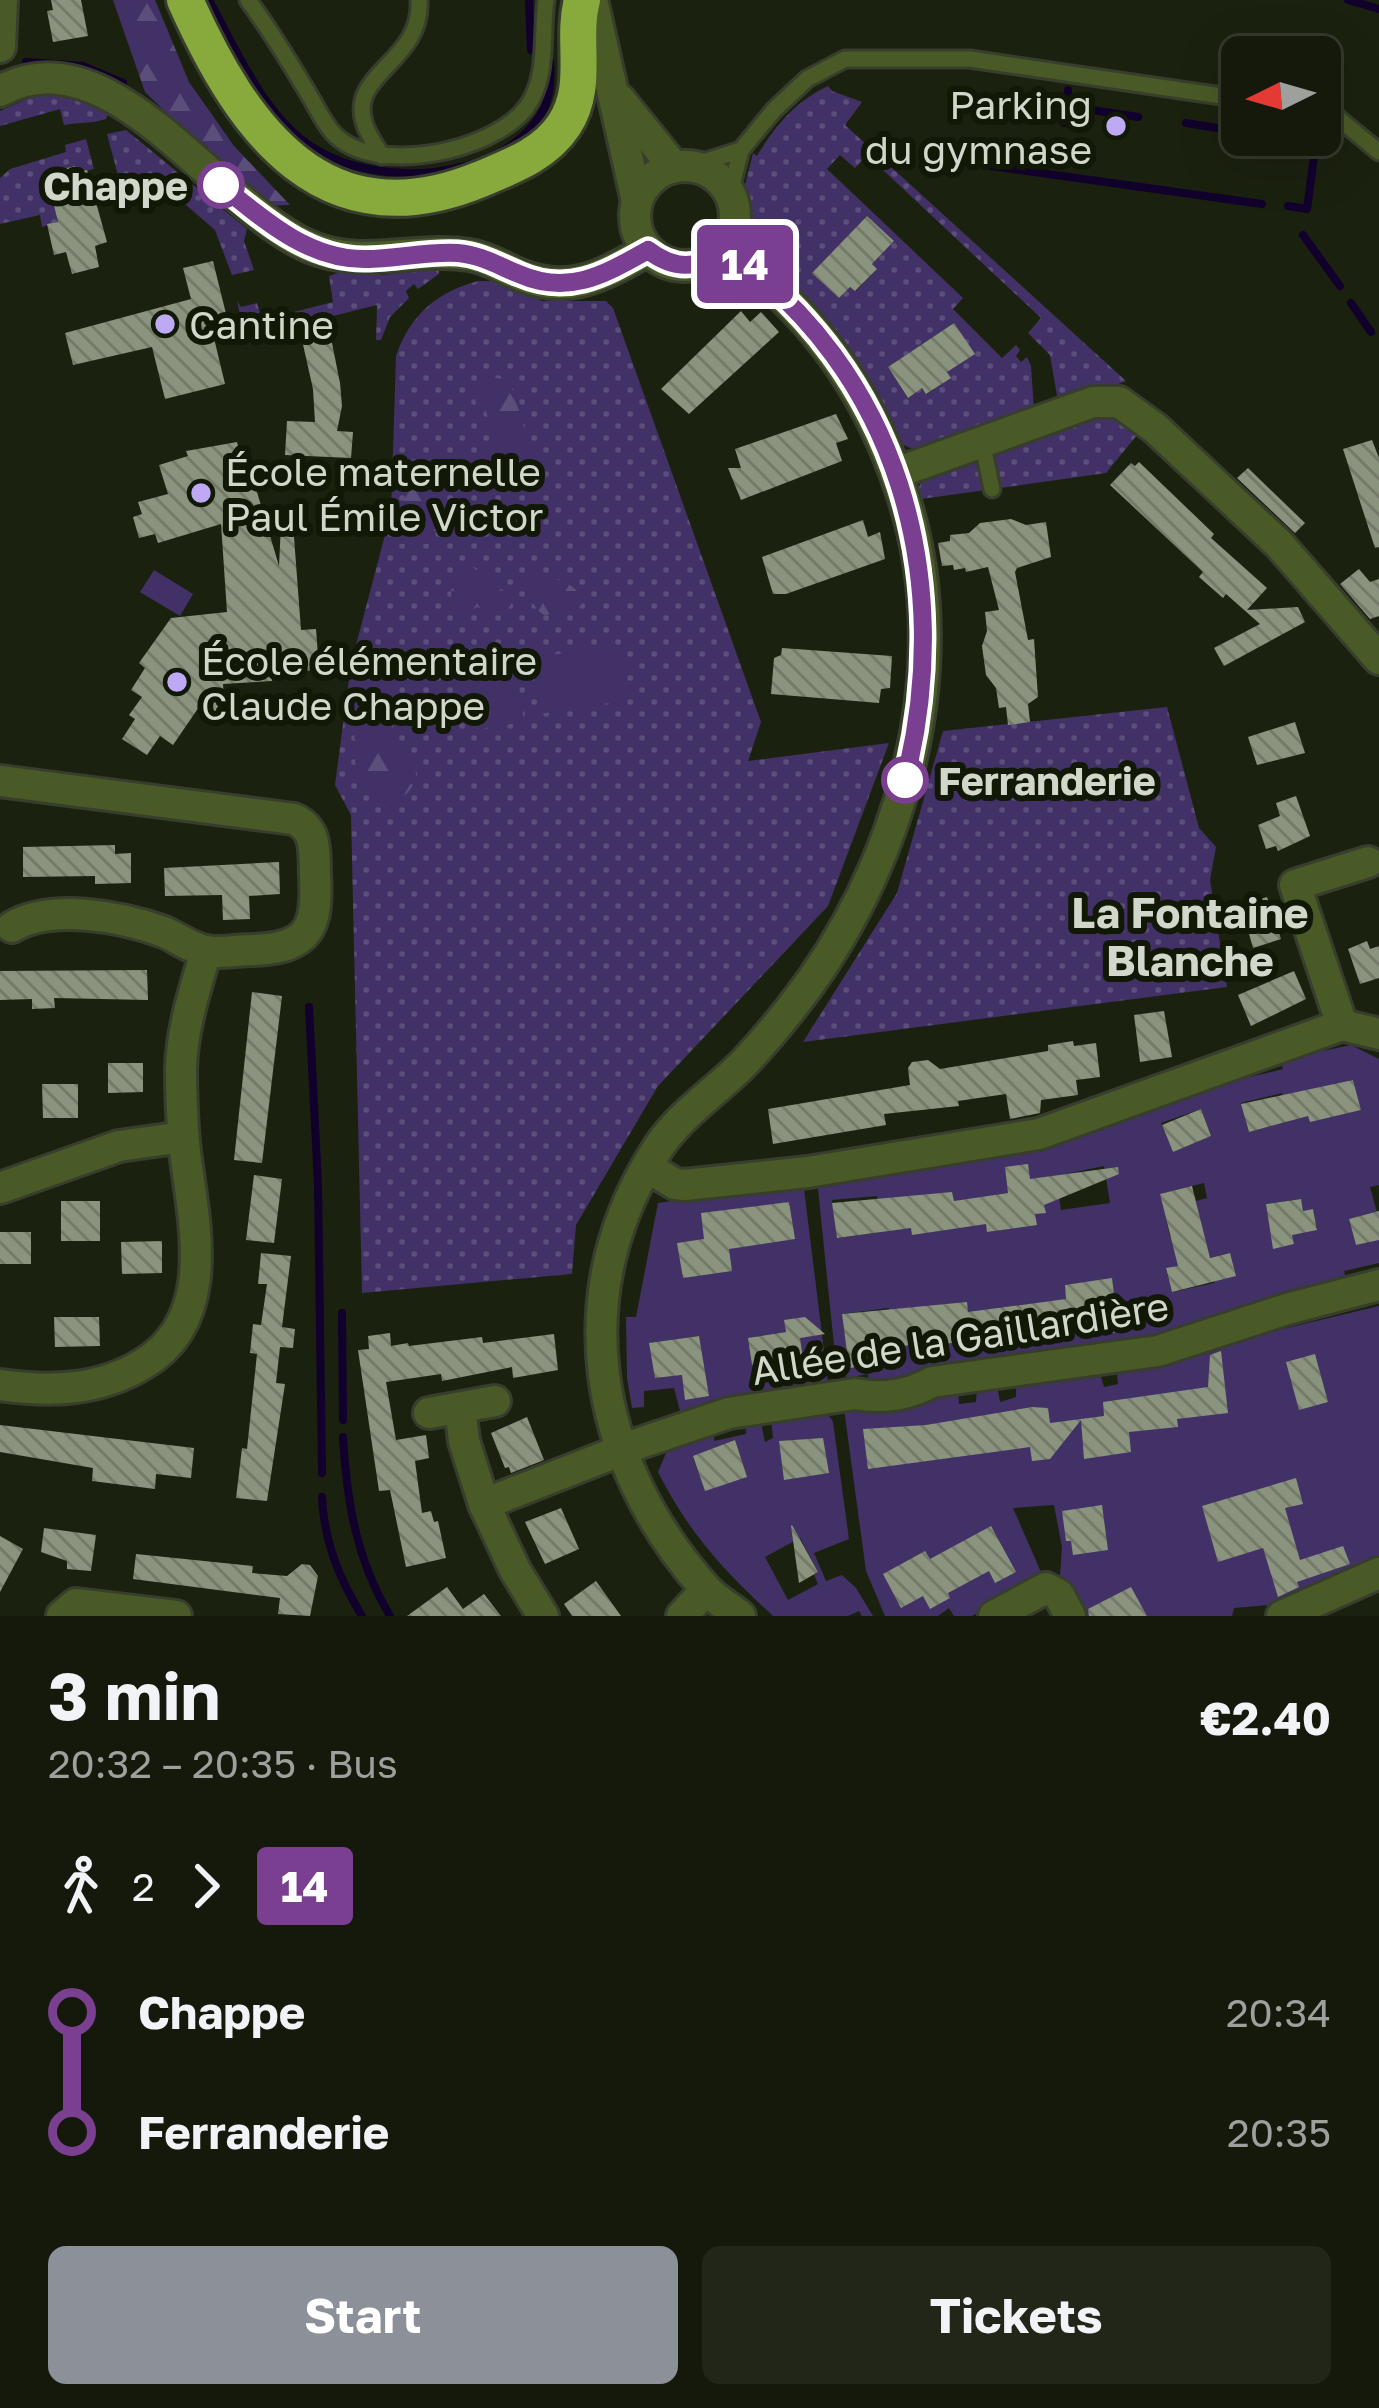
<!DOCTYPE html>
<meta charset="utf-8">
<style>
body{margin:0;font-family:"Golos Text",sans-serif;background:#212619;color:#f1f3f6;height:100vh;display:flex;flex-direction:column;font-size:45px;white-space:nowrap}
*{box-sizing:border-box;margin:0}
p{font-size:39px;color:#9da09d}
.icon{flex:none;width:66px;height:66px;fill:none;stroke:currentColor;stroke-width:2;stroke-linecap:round;stroke-linejoin:round}
.map{position:relative;height:1616px;overflow:hidden}
.side{display:flex;flex-direction:column;background:#14190b;flex:1}
.side>*{flex:none}
.badge{padding:0 24px;border-radius:9px;font-size:42px;line-height:78px}
.needle{width:78px;rotate:265deg}
.tools{position:absolute;left:1221px;top:36px;display:grid;gap:24px}
.tools a{display:grid;place-items:center;width:120px;height:120px;border-radius:18px;background:#14190b;box-shadow:0 12px 48px #0002,0 0 0 3px #33382c;font-size:60px}
.map>.badge{position:absolute;translate:-50% -50%;box-shadow:0 0 0 6px #fff}
.legs{display:flex;align-items:center;gap:18px;height:132px;padding:0 48px;font-size:39px}
.legs p{margin-inline-start:auto}
.headline{display:flex;align-items:center;justify-content:space-between;height:204px;padding:0 48px}
h1{font-size:66px;font-weight:700;line-height:90px}
.primary-button{display:flex;gap:24px;margin-top:auto;padding:24px 48px}
.primary-button a{flex:1;height:138px;border-radius:18px;background:#8c9099;color:#fff;font-size:48px;font-weight:700;line-height:138px;text-align:center}
.primary-button a+a{background:#212619;color:#f1f3f6}
ul{padding:0 48px;list-style:none}
li{display:flex;align-items:center;gap:42px;height:120px;font-size:45px}
li i{display:grid;place-items:center;width:18px;height:100%;margin:0 15px;background:currentColor}
li i::after{content:'';width:30px;height:30px;margin:-15px;border:9px solid;border-radius:50%;background:#14190b}
li p{margin-inline-start:auto}
li:first-child i{background:linear-gradient(#0000 50%,currentColor 0)}
li:last-child i{background:linear-gradient(currentColor 50%,#0000 0)}
.map>svg:first-child{display:block}
.grass{fill:url(#grass-dots);fill-rule:evenodd}
.forest{fill:url(#forest-firs)}
.garden{fill:#423166;fill-rule:evenodd}
.lines{fill:none;stroke-linecap:round;stroke-linejoin:round}
.stream{stroke:#11002c;stroke-width:8}
.building{fill:url(#building-back-hatch)}
.service-casing{stroke:#383e2d;stroke-width:21}
.minor-casing{stroke:#383e2d;stroke-width:36}
.tertiary-casing{stroke:#383e2d;stroke-width:36}
.motorway-casing{stroke:#383e2d;stroke-width:42}
.service{stroke:#495a26;stroke-width:15}
.minor{stroke:#495a26;stroke-width:30}
.tertiary{stroke:#495a26;stroke-width:30}
.motorway{stroke:#88aa3d;stroke-width:36}
.line-1-casing{stroke:#fff;stroke-width:27}
.line-1{stroke:#7a3f91;stroke-width:18}
.poi-dot{fill:#bea9f5;stroke:#121806;stroke-width:4.5}
.stop-1-dot{fill:#fff;stroke:#7a3f91;stroke-width:6}
.labels{text-anchor:middle;dominant-baseline:central;stroke-width:12;stroke-linejoin:round;paint-order:stroke}
.poi-label{font-size:39px;fill:#d2d7cb;stroke:#121806;text-anchor:start}
.stop-label{font-size:39px;font-weight:bold;fill:#d2d7cb;stroke:#121806;text-anchor:end}
.street-label{font-size:39px;fill:#d2d7cb;stroke:#121806}
.neighbourhood-label{font-size:42px;font-weight:bold;fill:#d2d7cb;stroke:#121806}
</style>
<div class="map">
<svg width="1379" height="1616" viewBox="0 0 1379 1616">
<defs>
<pattern id="grass-dots" width="8" height="8" patternUnits="userSpaceOnUse" patternTransform="scale(3)"><rect width="8" height="8" fill="#423166"/><path d="M2 2h.1M6 6h.1" fill="none" stroke="#5c4e7b" stroke-width="1.8" stroke-linecap="round"/></pattern>
<pattern id="forest-firs" width="22" height="20" patternUnits="userSpaceOnUse" patternTransform="scale(3)"><rect width="22" height="20" fill="#423166"/><path d="M5 1l3.5 6h-7zM16 11l3.5 6h-7z" fill="#5c4e7b"/></pattern>
<pattern id="building-back-hatch" width="6" height="6" patternUnits="userSpaceOnUse" patternTransform="scale(3)"><rect width="6" height="6" fill="#8a937d"/><path d="M-1 5l2 2M0 0l6 6M5-1l2 2" fill="none" stroke="#747a6a"/></pattern>
</defs>
<rect width="100%" height="100%" fill="#1b210f"/>
<!-- grass -->
<g class="grass">
<path d="M828,86L832,91L862,102L845,125L1126,381L1059,407L1050,355L1028,333L1041,318L867,155L855,168L840,155L827,169L963,298L953,309L1002,358L1016,345L1020,350L1016,356L1021,362L1027,357L1031,366L1034,409L919,452L897,442L750,242L745,185L753,153L757,156C775,126 796,101 828,86ZM867,216L894,241L872,264L876,270L856,291L850,287L839,298L813,272ZM954,323L947,372L950,378L927,394L922,388L907,397L888,367Z"/>
<path d="M48,95L71,97L108,114L106,119C91,124 79,122 64,125L60,109L0,126V111L31,97Z"/>
<polygon points="126,130 247,229 244,241 254,270 232,275 215,230 164,186 123,194 107,134"/>
<polygon points="86,139 94,169 76,173 74,166 46,173 58,222 42,227 40,215 0,224 0,178 10,169 66,152 65,145"/>
<polygon points="349,269 382,275 439,269 439,274 418,289 414,284 406,291 409,298 390,317 381,340 376,340 377,305 245,338 237,301 241,307 257,303 262,320 333,302 329,276"/>
<path d="M478,281H497L542,301H606L613,308L761,722L748,761L889,743L828,906L658,1086L576,1225L572,1274L362,1293L351,815L335,785L351,664L391,512L396,356C410,315 437,292 478,281Z"/>
<polygon points="1105,409 1142,429 1106,473 914,500 923,477"/>
<polygon points="1167,707 1199,828 1216,847 1210,880 1227,987 803,1042 897,893 943,731"/>
</g>
<!-- forest -->
<g class="forest">
<polygon points="113,0 155,0 189,82 234,146 290,205 263,206 145,92"/>
<polygon points="492,378 513,379 511,385 535,462 519,469 496,468 486,409 476,405 474,387"/>
<path d="M417,483H427L437,492L429,520L436,531L429,544H401C394,524 401,496 417,483Z"/>
<polygon points="471,566 510,596 511,605 501,616 477,607 463,616 452,608 451,590"/>
<path d="M534,575C554,578 578,581 582,603L577,611L544,615C533,608 524,589 526,577Z"/>
<path d="M374,670L385,672L398,711C372,748 438,760 408,792C402,799 391,802 382,801C342,794 356,717 360,690L364,679Z"/>
</g>
<!-- garden -->
<g class="garden">
<polygon points="154,570 193,594 180,616 140,592"/>
<polygon points="620,645 628,700 539,714 531,658"/>
<polygon points="514,653 524,722 472,730 462,660"/>
<path d="M1351,1045L1379,1059V1185L1370,1187L1377,1212L1349,1219L1356,1245L1379,1240V1263L1344,1271L1347,1282L1183,1334L870,1391L868,1374L847,1378L841,1366L836,1365L817,1179L983,1161V1155L1057,1144L1222,1084L1283,1069L1280,1060ZM1353,1080L1361,1110L1310,1121L1302,1092ZM1282,1093L1290,1121L1249,1132L1241,1103ZM1201,1109L1211,1136L1173,1152L1161,1123ZM1104,1166L1110,1203L1061,1210L1056,1176ZM1204,1183L1207,1198L1196,1201L1202,1229L1170,1237L1161,1194ZM1008,1193L1036,1224L988,1232L982,1197ZM877,1196L882,1232L837,1238L832,1200ZM1300,1199L1303,1211L1313,1209L1317,1229L1291,1232L1294,1244L1274,1248L1266,1204ZM1229,1253L1214,1283L1172,1292L1166,1269ZM1112,1279L1119,1331L1097,1335L1095,1321L1070,1324L1065,1285ZM1041,1303L1046,1337L1002,1347L997,1308ZM889,1308L895,1347L871,1350L849,1367L842,1314Z"/>
<path d="M803,1181L829,1391L682,1419L674,1388L644,1391V1407L632,1408L627,1378L626,1317H636L658,1203ZM785,1320L803,1367L760,1376L754,1337L786,1332ZM698,1336L708,1396L686,1400L682,1375L655,1378L650,1343Z"/>
<polygon points="1379,1306 1379,1563 1280,1604 1234,1608 1232,1616 1080,1616 1060,1576 1062,1547 1054,1505 1013,1508 1044,1579 972,1616 954,1616 949,1608 938,1616 885,1616 866,1571 844,1409 958,1391 959,1404 976,1402 977,1389 997,1385 1000,1402 1016,1397 1016,1385 1098,1367 1104,1387 1118,1384 1116,1369"/>
<path d="M826,1411L833,1422L849,1539L814,1553L826,1581L842,1575L856,1588L873,1616H862L859,1611L848,1616H773C724,1571 688,1532 658,1472L666,1453L714,1435V1441L746,1434L745,1421L760,1418L765,1442L773,1438L771,1419ZM735,1440L746,1477L705,1490L693,1457ZM800,1538L818,1572L814,1575L818,1584L788,1600L765,1557Z"/>
</g>
<g class="lines">
<!-- stream -->
<g class="stream">
<path d="M209,0C237,51 264,117 315,149C377,188 500,182 541,114C551,98 551,79 550,61"/>
<polyline points="529,0 531,50"/>
<polyline points="1348,0 1379,9"/>
<polyline points="26,62 83,66 123,83"/>
<polyline points="999,96 1138,117"/>
<polyline points="1064,123 1068,90"/>
<polyline points="1186,123 1242,132"/>
<polyline points="1262,135 1274,137"/>
<polyline points="1271,155 1274,135"/>
<polyline points="984,165 1262,204"/>
<polyline points="1288,206 1307,209 1316,142"/>
<polyline points="1303,235 1340,286"/>
<polyline points="1351,303 1371,332"/>
<polyline points="309,1007 318,1184 322,1473"/>
<polyline points="342,1313 343,1420"/>
<path d="M343,1437C347,1502 356,1559 390,1616"/>
<path d="M322,1497C324,1542 339,1578 362,1616"/>
</g>
</g>
<!-- building -->
<g class="building">
<polygon points="51,0 81,0 88,36 53,42 47,11 53,10"/>
<polygon points="75,166 76,173 87,170 107,242 95,246 99,267 72,274 66,252 54,255 47,224 58,222 46,173"/>
<polygon points="867,216 894,241 872,264 877,269 855,291 850,287 839,298 812,273"/>
<polygon points="213,261 229,326 212,330 225,384 165,399 152,347 73,365 65,333 191,299 183,268"/>
<polygon points="741,311 750,322 761,312 779,332 689,414 661,389"/>
<polygon points="954,323 975,354 947,372 951,378 926,394 922,388 908,398 888,367"/>
<polygon points="330,333 340,383 342,406 337,431 353,432 351,458 285,455 287,421 315,422 313,389 302,340"/>
<polygon points="836,414 848,439 836,443 842,461 741,500 728,468 741,468 735,449"/>
<polygon points="1372,440 1379,458 1379,547 1375,548 1343,449"/>
<polygon points="237,442 248,483 254,482 279,566 281,524 293,524 301,630 316,629 319,670 272,673 272,681 223,684 226,722 201,704 173,745 160,736 147,755 122,739 135,719 129,715 142,697 131,690 145,668 139,663 171,618 227,612 221,524 158,543 155,534 139,538 133,517 142,514 138,502 168,494 159,465 188,456 186,451"/>
<polygon points="1139,462 1214,534 1211,538 1267,588 1247,610 1298,607 1305,622 1224,666 1214,648 1260,624 1226,594 1223,598 1199,577 1203,572 1110,485 1131,463 1135,466"/>
<polygon points="1248,468 1305,523 1295,533 1237,478"/>
<polygon points="1011,519 1026,525 1046,522 1051,557 1017,568 1015,572 1028,640 1034,639 1038,697 1028,704 1030,722 1008,725 1006,707 999,708 996,688 986,675 982,646 987,631 985,612 999,610 988,567 966,572 965,568 954,570 953,565 942,566 938,543 950,541 950,535 969,533 980,523"/>
<polygon points="863,520 868,537 880,532 885,559 786,594 773,594 762,557"/>
<polygon points="1359,569 1370,582 1379,579 1379,616 1370,619 1340,584"/>
<polygon points="782,648 892,656 890,688 881,689 879,703 771,694 774,658 781,655"/>
<polygon points="1295,722 1305,753 1257,765 1248,737"/>
<polygon points="1296,796 1310,836 1278,851 1276,846 1266,849 1258,825 1280,816 1276,803"/>
<polygon points="115,845 115,854 131,853 131,883 95,884 95,876 23,877 23,847"/>
<polygon points="279,862 280,894 249,896 250,919 223,920 222,895 165,896 164,868"/>
<polygon points="1267,897 1281,939 1253,948 1241,905"/>
<polygon points="1367,941 1370,949 1379,946 1379,978 1360,984 1348,949"/>
<polygon points="147,970 148,1000 54,998 55,1008 32,1009 32,999 0,1000 0,971"/>
<polygon points="1294,971 1306,999 1251,1026 1238,995"/>
<polygon points="252,992 282,996 262,1163 234,1160"/>
<polygon points="1164,1011 1172,1057 1140,1062 1134,1015"/>
<polygon points="1073,1041 1074,1046 1096,1043 1100,1077 1076,1080 1078,1095 1041,1100 1040,1113 1010,1119 1006,1094 958,1101 959,1106 884,1114 886,1125 773,1144 768,1109 910,1085 908,1068 912,1062 928,1060 940,1069 1048,1051 1048,1045"/>
<polygon points="108,1063 143,1063 143,1092 108,1093"/>
<polygon points="1353,1080 1361,1110 1310,1122 1308,1116 1249,1132 1241,1104"/>
<polygon points="42,1084 78,1084 78,1118 43,1118"/>
<polygon points="1201,1109 1211,1136 1173,1152 1162,1125"/>
<polygon points="1028,1164 1030,1179 1118,1167 1119,1174 1044,1205 1046,1213 1035,1214 1037,1225 987,1232 986,1224 912,1235 911,1228 837,1238 832,1203 952,1192 954,1201 1008,1193 1005,1167"/>
<polygon points="254,1175 282,1179 274,1243 246,1240"/>
<polygon points="1192,1186 1210,1258 1230,1253 1236,1276 1172,1292 1166,1268 1178,1266 1160,1194"/>
<polygon points="1301,1199 1303,1211 1313,1209 1317,1230 1292,1235 1294,1244 1273,1249 1266,1204"/>
<rect x="61" y="1201" width="39" height="40"/>
<polygon points="789,1202 795,1239 729,1249 732,1271 683,1278 677,1243 704,1239 701,1213"/>
<polygon points="1379,1211 1379,1240 1356,1245 1349,1219"/>
<rect x="0" y="1232" width="31" height="32"/>
<polygon points="162,1241 162,1273 122,1274 121,1242"/>
<polygon points="261,1253 291,1256 282,1327 295,1329 293,1348 280,1347 276,1383 285,1384 267,1501 236,1498 242,1448 247,1449 257,1354 250,1353 253,1324 261,1325 267,1284 258,1284"/>
<polygon points="1112,1278 1119,1332 1096,1335 1095,1321 1045,1328 1046,1338 1020,1345 1002,1347 1001,1335 927,1347 926,1343 871,1350 872,1365 849,1368 842,1314 967,1302 968,1312 1066,1299 1065,1285"/>
<polygon points="54,1317 99,1317 100,1346 55,1347"/>
<polygon points="805,1317 825,1334 800,1338 804,1367 759,1376 758,1364 752,1365 748,1338 786,1332 784,1320"/>
<polygon points="390,1333 391,1346 408,1343 409,1346 482,1337 483,1343 554,1334 558,1370 513,1378 512,1367 442,1381 441,1374 386,1382 396,1440 426,1435 429,1458 415,1461 422,1513 431,1511 434,1522 438,1521 446,1558 406,1567 390,1490 379,1491 358,1350 369,1349 368,1336"/>
<polygon points="699,1336 709,1396 685,1400 682,1375 655,1378 649,1343"/>
<polygon points="1221,1351 1228,1413 1177,1419 1178,1427 1129,1432 1131,1452 1084,1459 1081,1420 1050,1459 1032,1461 1030,1447 868,1469 863,1429 926,1425 1032,1407 1048,1408 1050,1423 1104,1416 1103,1402 1208,1387 1210,1355"/>
<polygon points="1315,1354 1328,1402 1299,1410 1286,1362"/>
<polygon points="527,1417 544,1460 511,1473 509,1467 505,1468 491,1433"/>
<polygon points="0,1425 194,1448 191,1478 156,1474 155,1489 92,1481 93,1468 0,1452"/>
<polygon points="823,1438 829,1473 784,1480 779,1441"/>
<polygon points="735,1440 747,1477 705,1491 693,1456"/>
<polygon points="1296,1478 1303,1504 1285,1508 1300,1560 1343,1546 1350,1564 1297,1582 1299,1587 1278,1597 1263,1548 1218,1562 1202,1506"/>
<polygon points="1102,1505 1108,1550 1073,1555 1071,1541 1066,1541 1062,1511"/>
<polygon points="561,1508 579,1549 545,1564 525,1522"/>
<polygon points="792,1525 818,1572 799,1583 791,1526"/>
<polygon points="991,1526 1016,1572 995,1583 989,1571 948,1593 950,1598 930,1609 923,1596 901,1608 883,1574 925,1551 930,1559"/>
<polygon points="44,1528 96,1535 91,1571 67,1569 67,1561 41,1552"/>
<polygon points="0,1536 23,1549 0,1592"/>
<polygon points="136,1554 253,1566 252,1573 287,1576 302,1564 310,1565 318,1576 310,1616 278,1614 280,1598 133,1579"/>
<polygon points="596,1581 621,1616 572,1616 564,1604"/>
<polygon points="447,1587 463,1609 484,1594 501,1616 407,1616"/>
<polygon points="1131,1587 1147,1616 1089,1616 1088,1609"/>
</g>
<g class="lines">
<defs>
<g id="service">
<path d="M248,0C270,30 289,61 308,93C316,106 323,122 333,133C373,177 492,152 526,108C549,78 541,35 546,0"/>
<polyline points="1320,112 1338,118 1379,152"/>
<path d="M382,156C376,146 367,134 364,122C349,73 423,61 419,0"/>
<polyline points="691,166 741,150"/>
<polyline points="730,193 741,150 774,110 807,79 845,59 970,59 1242,99"/>
<polyline points="982,442 992,489"/>
</g>
<g id="minor">
<polyline points="0,47 2,0"/>
<path d="M0,91C110,30 215,205 308,246C362,270 414,246 470,255C488,258 503,268 520,275C570,296 605,274 648,250"/>
<polyline points="896,473 1093,402 1119,402 1155,428 1279,544 1379,659"/>
<path d="M0,781L294,819C318,830 314,852 315,875C318,927 310,948 253,950C238,950 220,954 206,951C192,949 178,938 164,932C123,917 52,903 12,927"/>
<polyline points="1342,1025 1295,885 1368,862"/>
<polyline points="647,1167 675,1184 685,1185 808,1172 1039,1134 1342,1025 1379,1034"/>
<polyline points="0,1188 119,1146 183,1137"/>
<path d="M0,1385C50,1392 99,1391 143,1364C221,1318 192,1216 184,1143C182,1119 181,1093 181,1069C182,1028 195,990 206,951"/>
<polyline points="460,1408 464,1441 484,1504"/>
<polyline points="429,1413 495,1401"/>
<polyline points="62,1616 76,1604 176,1616"/>
<path d="M543,1616L515,1570L484,1504L640,1443L729,1413L855,1394C883,1399 907,1396 932,1382L1158,1351L1287,1309L1379,1285"/>
<polyline points="682,1616 706,1590"/>
<polyline points="994,1616 1046,1588 1059,1595 1070,1616"/>
<polyline points="1282,1616 1379,1573"/>
</g>
<g id="tertiary">
<polyline points="592,0 637,201"/>
<polyline points="620,100 674,167"/>
<circle cx="685" cy="216" r="50"/>
<path d="M724,249C814,311 873,398 905,502C958,671 900,871 792,1007C777,1026 761,1045 745,1062C717,1091 683,1112 660,1145C563,1290 592,1461 705,1588C714,1599 729,1607 740,1616"/>
</g>
<path id="motorway" d="M185,0C243,130 324,244 481,179C512,166 545,154 564,125C590,86 571,42 582,0"/>
</defs>
<!-- service casing -->
<use href="#service" class="service-casing"/>
<!-- minor casing -->
<use href="#minor" class="minor-casing"/>
<!-- tertiary casing -->
<use href="#tertiary" class="tertiary-casing"/>
<!-- motorway casing -->
<use href="#motorway" class="motorway-casing"/>
<!-- service -->
<use href="#service" class="service"/>
<!-- minor -->
<use href="#minor" class="minor"/>
<!-- tertiary -->
<use href="#tertiary" class="tertiary"/>
<!-- motorway -->
<use href="#motorway" class="motorway"/>
</g>
<g class="lines">
<defs>
<path id="line-1" d="M221,185C263,219 308,260 366,259C396,259 428,251 458,253C481,255 499,266 519,274C569,296 605,274 648,250C674,270 698,270 724,249C899,370 956,579 905,780"/>
</defs>
<!-- line-1 casing -->
<use href="#line-1" class="line-1-casing"/>
<!-- line-1 -->
<use href="#line-1" class="line-1"/>
</g>
<!-- markers -->
<g class="poi-dot">
<circle cx="1116" cy="126" r="12"/>
<circle cx="165" cy="324" r="12"/>
<circle cx="201" cy="493" r="12"/>
<circle cx="177" cy="682" r="12"/>
</g>
<g class="stop-1-dot">
<circle cx="221" cy="185" r="21"/>
<circle cx="905" cy="780" r="21"/>
</g>
<g class="labels">
<!-- poi labels -->
<g class="poi-label">
<text x="1092" y="104" text-anchor="end">Parking<tspan x="1092" dy="45">du gymnase</tspan></text>
<text x="189" y="324">Cantine</text>
<text x="225" y="471">École maternelle<tspan x="225" dy="45">Paul Émile Victor</tspan></text>
<text x="201" y="660">École élémentaire<tspan x="201" dy="45">Claude Chappe</tspan></text>
</g>
<!-- stop labels -->
<g class="stop-label">
<text x="188" y="185">Chappe</text>
<text x="938" y="780" text-anchor="start">Ferranderie</text>
</g>
<!-- street labels -->
<g class="street-label">
<text transform="translate(960 1338) rotate(-9)">Allée de la Gaillardière</text>
</g>
<!-- neighbourhood labels -->
<g class="neighbourhood-label">
<text x="1190" y="912">La Fontaine<tspan x="1190" dy="48">Blanche</tspan></text>
</g>
</g>
</svg>
<div class="tools">
<a><svg class="needle" viewBox="-14 -14 28 28"><path d="M0-13l5 13h-10z" fill="#e53935"/><path d="M0 13l5-13h-10z" fill="#9da09d"/></svg></a>
</div>
<b class="badge" style="left:745px;top:264px;background:#7a3f91;color:#fff">14</b>
</div>
<section class="side">
<div class="headline"><div><h1>3 min</h1><p>20:32 – 20:35 · Bus</p></div><b>€2.40</b></div>
<div class="legs"><svg class="icon" aria-label="walk" viewBox="0 0 24 24"><circle cx="13" cy="4" r="2"/><path d="M13 8l-2 6 4 7M11 14l-3 7M7 12l3-4h3l4 4"/></svg>2<svg class="icon" aria-label="forward" viewBox="0 0 24 24"><path d="M9 5l7 7-7 7"/></svg><b class="badge" style="background:#7a3f91;color:#fff">14</b></div>
<ul>
<li><i style="color:#7a3f91"></i><b>Chappe</b><p>20:34</p></li>
<li><i style="color:#7a3f91"></i><b>Ferranderie</b><p>20:35</p></li>
</ul>
<div class="primary-button"><a>Start</a><a>Tickets</a></div>
</section>
